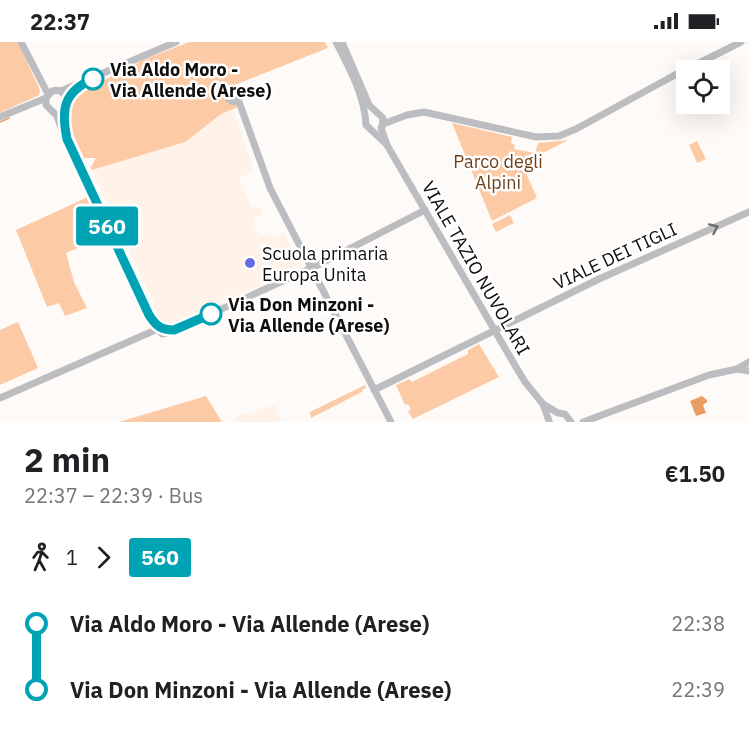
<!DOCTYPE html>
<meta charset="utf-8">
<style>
body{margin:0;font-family:"IBM Plex Sans",sans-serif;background:#f6f6f6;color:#202124;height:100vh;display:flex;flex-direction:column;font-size:22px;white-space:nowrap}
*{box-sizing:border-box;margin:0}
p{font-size:20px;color:#757577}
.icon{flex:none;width:33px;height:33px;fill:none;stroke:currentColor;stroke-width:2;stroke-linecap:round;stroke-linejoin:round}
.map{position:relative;height:380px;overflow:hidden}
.side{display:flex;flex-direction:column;background:#fff;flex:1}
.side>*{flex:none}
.badge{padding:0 12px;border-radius:4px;font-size:21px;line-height:39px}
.fabs{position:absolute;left:676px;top:18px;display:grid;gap:12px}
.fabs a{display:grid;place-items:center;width:54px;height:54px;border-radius:0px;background:#fff;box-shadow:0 6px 24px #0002;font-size:30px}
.map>.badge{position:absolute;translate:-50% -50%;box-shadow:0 0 0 3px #fff}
.legs{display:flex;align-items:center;gap:9px;height:66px;padding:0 24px;font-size:20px}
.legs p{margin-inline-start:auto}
.head{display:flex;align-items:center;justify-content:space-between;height:102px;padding:0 24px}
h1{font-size:33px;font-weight:700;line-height:45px}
ul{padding:0 24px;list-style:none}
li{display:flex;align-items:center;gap:21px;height:66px;font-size:22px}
li i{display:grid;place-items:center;width:9px;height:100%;margin:0 8px;background:currentColor}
li i::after{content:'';width:15px;height:15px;margin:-8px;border:4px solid;border-radius:50%;background:#fff}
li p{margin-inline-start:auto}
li:first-child i{background:linear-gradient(#0000 50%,currentColor 0)}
li:last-child i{background:linear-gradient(currentColor 50%,#0000 0)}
.status{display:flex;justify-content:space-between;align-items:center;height:42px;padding:0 30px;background:#fff;direction:ltr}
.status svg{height:16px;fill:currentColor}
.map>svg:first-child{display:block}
.built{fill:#fef2e9}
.green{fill:#fdcaa6}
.water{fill:#ea9e66}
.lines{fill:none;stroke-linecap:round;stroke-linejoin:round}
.stream{stroke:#ea9e66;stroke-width:1.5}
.street{stroke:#bcbdc1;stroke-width:7}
.oneway{stroke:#6f6e6f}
.line-1-casing{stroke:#fff;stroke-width:14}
.line-1{stroke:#00a3b4;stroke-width:9}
.stop-1-dot{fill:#fff;stroke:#00a3b4;stroke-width:3}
.poi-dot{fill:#666ce5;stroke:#fff;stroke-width:2}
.labels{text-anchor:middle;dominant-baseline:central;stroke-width:5;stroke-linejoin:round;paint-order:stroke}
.stop-label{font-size:18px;font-weight:bold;fill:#100d0b;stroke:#fff;text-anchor:start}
.park-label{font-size:18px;fill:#734118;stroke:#fff}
.poi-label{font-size:18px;fill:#100d0b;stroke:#fff;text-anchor:start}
.street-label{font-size:18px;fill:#100d0b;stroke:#fff}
</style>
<div class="status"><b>22:37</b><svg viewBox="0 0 49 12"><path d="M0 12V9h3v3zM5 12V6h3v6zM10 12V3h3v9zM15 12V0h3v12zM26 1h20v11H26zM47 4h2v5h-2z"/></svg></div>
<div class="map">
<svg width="749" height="380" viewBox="0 0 749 380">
<rect width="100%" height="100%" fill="#fefaf8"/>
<!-- built -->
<g class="built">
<polygon points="233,68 254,128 239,137 252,166 261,165 261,174 253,175 254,184 258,191 266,194 271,192 273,195 284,191 301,225 172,283 166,283 159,277 153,264 155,262 122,193 129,189 126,183 118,184 92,128 185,100 221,72"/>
<polygon points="278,362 275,367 282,380 238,380 235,375"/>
</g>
<!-- green -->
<g class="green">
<polygon points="0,0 18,0 40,48 39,53 0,71"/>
<polygon points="189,0 325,0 328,6 222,48 228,62 237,62 238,65 221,72 185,100 92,128 91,125 96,116 84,116 65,75 77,52 143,18"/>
<polygon points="452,81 512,95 511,101 515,103 514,107 535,111 538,101 568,98 522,122 537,156 492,179"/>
<polygon points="697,99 706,117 697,121 689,103"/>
<polygon points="88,155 106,194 66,211 74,240 87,266 65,274 59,261 47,265 16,188"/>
<polygon points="510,173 514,181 496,190 492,182"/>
<polygon points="18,280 38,326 0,343 0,288"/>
<polygon points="479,302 499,335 413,377 408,369 411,367 408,362 405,363 396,343 409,337 412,340 468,312 468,308"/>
<polygon points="365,343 366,346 362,348 362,350 311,376 310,370"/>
<polygon points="206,354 222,380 119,380"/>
</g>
<!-- water -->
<polygon class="water" points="702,354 707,358 707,360 703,363 706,371 696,374 690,359"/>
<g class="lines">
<!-- stream -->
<polyline class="stream" points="0,80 9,76"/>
<!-- street -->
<g class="street">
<polyline points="21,0 48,52"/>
<path d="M336,0C349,25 365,55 366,83L384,100"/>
<polyline points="342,0 369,63 383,76 382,85"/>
<circle cx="233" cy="54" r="5.5"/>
<polyline points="61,49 176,0"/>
<polyline points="46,56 46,63 57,74 64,94 151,278 162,292 169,291 320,222 425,168"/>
<polyline points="238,57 270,146 391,380"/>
<path d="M0,75L46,56L52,49C59,47 64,50 67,56L63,72L66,89"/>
<polyline points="383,82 407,73 424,70 536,95 559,94 576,87 673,34 741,0"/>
<polyline points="381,86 387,103 516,325 525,340 543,362 549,379"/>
<polyline points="737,327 749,329"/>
<polyline points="374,348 599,237 749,170"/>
<polyline points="0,356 160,286"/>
<polyline points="543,362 558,371 565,372 571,380"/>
<polyline points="583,380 709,333 737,327 749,320"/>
</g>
</g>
<!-- one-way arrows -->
<defs><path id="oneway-chevron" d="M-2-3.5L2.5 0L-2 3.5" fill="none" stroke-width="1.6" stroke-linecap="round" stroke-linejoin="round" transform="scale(1.5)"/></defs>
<use class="oneway" href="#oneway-chevron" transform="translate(714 186) rotate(-24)"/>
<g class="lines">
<defs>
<path id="line-1" d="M93,37C63,50 61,68 67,97L149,273C156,284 161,288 174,288L211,272"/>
</defs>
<!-- line-1 casing -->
<use href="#line-1" class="line-1-casing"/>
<!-- line-1 -->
<use href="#line-1" class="line-1"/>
</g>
<!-- markers -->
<g class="stop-1-dot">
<circle cx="93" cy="37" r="10"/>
<circle cx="211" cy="272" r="10"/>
</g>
<circle class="poi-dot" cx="250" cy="221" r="6"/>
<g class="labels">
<!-- stop labels -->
<g class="stop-label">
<text x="110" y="27">Via Aldo Moro -<tspan x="110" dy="21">Via Allende (Arese)</tspan></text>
<text x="228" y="262">Via Don Minzoni -<tspan x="228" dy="21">Via Allende (Arese)</tspan></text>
</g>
<!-- park labels -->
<g class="park-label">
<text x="498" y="119">Parco degli<tspan x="498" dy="21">Alpini</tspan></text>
</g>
<!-- poi labels -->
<g class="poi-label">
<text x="262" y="211">Scuola primaria<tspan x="262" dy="21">Europa Unita</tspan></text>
</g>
<!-- street labels -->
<g class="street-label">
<text transform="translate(615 214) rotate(-25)">VIALE DEI TIGLI</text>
<text transform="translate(476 226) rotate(60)">VIALE TAZIO NUVOLARI</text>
</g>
</g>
</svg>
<div class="fabs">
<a><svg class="icon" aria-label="locate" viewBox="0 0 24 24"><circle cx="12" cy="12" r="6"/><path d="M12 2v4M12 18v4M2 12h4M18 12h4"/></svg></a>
</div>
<b class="badge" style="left:107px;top:184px;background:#00a3b4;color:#fff">560</b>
</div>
<section class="side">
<div class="head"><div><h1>2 min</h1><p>22:37 – 22:39 · Bus</p></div><b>€1.50</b></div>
<div class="legs"><svg class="icon" aria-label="walk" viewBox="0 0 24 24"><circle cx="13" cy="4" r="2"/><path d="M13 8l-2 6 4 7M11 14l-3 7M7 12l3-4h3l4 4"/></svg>1<svg class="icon" aria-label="forward" viewBox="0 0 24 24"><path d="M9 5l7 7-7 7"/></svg><b class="badge" style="background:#00a3b4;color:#fff">560</b></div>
<ul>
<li><i style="color:#00a3b4"></i><b>Via Aldo Moro - Via Allende (Arese)</b><p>22:38</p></li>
<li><i style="color:#00a3b4"></i><b>Via Don Minzoni - Via Allende (Arese)</b><p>22:39</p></li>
</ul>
</section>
